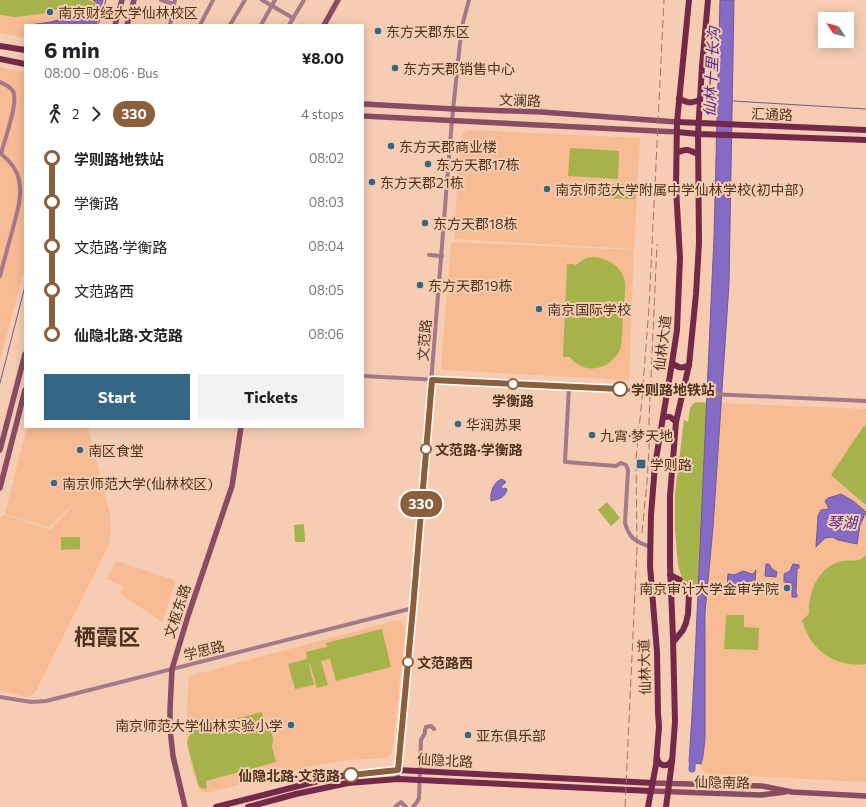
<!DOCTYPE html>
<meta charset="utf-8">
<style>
body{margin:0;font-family:Commissioner,"Noto Sans SC",sans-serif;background:#f2f2f2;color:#202124;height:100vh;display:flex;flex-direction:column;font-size:15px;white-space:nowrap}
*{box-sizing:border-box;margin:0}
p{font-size:13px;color:#757577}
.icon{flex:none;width:22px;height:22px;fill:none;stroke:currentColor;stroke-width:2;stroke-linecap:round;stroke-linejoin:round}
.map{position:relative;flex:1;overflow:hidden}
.sheet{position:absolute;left:24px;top:24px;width:340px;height:404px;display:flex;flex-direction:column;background:#fff;border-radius:0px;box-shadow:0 2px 10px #0003}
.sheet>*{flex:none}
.badge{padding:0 8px;border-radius:13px;font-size:14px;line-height:26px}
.needle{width:26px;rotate:305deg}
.fabs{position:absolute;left:818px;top:12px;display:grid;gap:8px}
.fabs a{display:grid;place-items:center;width:36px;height:36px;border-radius:0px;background:#fff;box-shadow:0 2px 10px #0003;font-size:20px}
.map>.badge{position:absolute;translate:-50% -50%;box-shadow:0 0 0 2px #fff}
.legs{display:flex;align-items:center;gap:6px;height:44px;padding:0 20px;font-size:13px}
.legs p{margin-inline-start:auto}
.summary{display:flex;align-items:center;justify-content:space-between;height:68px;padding:0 20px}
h1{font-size:22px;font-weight:700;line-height:30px}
.button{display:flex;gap:8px;margin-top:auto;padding:8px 20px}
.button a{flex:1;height:46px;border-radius:0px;background:#336783;color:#fff;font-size:16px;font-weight:700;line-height:46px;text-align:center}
.button a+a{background:#f2f2f2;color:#202124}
ul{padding:0 20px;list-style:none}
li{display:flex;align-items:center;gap:14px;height:44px;font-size:15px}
li i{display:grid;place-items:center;width:6px;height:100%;margin:0 5px;background:currentColor}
li i::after{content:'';width:10px;height:10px;margin:-5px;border:3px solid;border-radius:50%;background:#fff}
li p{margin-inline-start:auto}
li:first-child i{background:linear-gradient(#0000 50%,currentColor 0)}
li:last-child i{background:linear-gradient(currentColor 50%,#0000 0)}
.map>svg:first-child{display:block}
.built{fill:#f7bc93}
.green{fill:#a6b34a}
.water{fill:#856bc3;stroke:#745a92}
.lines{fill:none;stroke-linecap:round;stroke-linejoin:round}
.stream{stroke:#745a92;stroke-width:1}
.river{stroke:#856bc3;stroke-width:7}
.street{stroke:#a57989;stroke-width:4}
.secondary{stroke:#8a4b64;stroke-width:5.5}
.primary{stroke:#74284a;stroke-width:6}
.rail{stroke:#9b7963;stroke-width:1;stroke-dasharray:8 4;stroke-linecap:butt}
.line-1-casing{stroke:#fff;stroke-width:9}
.line-1{stroke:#8b5e3c;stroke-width:6}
.poi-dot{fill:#336783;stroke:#f6cdb2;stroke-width:1.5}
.stop-1-dot{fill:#fff;stroke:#8b5e3c;stroke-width:2}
.labels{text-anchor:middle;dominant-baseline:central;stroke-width:4;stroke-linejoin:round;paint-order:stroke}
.poi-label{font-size:14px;fill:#4d321f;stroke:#f6cdb2;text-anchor:start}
.street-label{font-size:14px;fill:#4d321f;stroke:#f6cdb2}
.stop-label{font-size:14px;font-weight:bold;fill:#4d321f;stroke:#f6cdb2;text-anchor:start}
.water-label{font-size:15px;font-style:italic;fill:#512992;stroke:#f6cdb2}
.town-label{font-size:22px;font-weight:bold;fill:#4d321f;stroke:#f6cdb2}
</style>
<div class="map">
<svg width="866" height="807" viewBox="0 0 866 807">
<rect width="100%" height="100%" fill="#f6cdb2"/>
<!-- built -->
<g class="built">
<polygon points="0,0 104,0 97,25 25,25 25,38 0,33"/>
<polygon points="0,67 25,73 25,266 0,361"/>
<polygon points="468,130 640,138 634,249 454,239 460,139 462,134"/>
<polygon points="453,242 634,250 629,378 628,380 443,370 441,368 451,244"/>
<polygon points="722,403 866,409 866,782 708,774 705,773 701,768 700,766 716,410 720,404"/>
<polygon points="27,427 88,427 100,474 99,477 101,479 110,514 111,534 109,544 36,691 33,694 27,697 0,691 0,518 5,515 50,530 64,514 65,515 73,504 49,527 5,514"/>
<polygon points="117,561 175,580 175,583 162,622 122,595 121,593 123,586 107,579 115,563"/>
<polygon points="397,620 401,622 404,627 405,634 392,753 387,758 348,760 312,766 207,793 199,790 192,769 187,743 187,707 189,676"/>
</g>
<!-- green -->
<g class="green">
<polygon points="0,0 88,0 96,3 92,16 79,10 67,7 41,14 16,17 0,15"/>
<polygon points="570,148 619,151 618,179 568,176"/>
<polygon points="603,184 636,185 635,199 602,198"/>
<path d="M594,257C607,258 623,267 625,282C626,291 624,301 623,310C623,323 622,335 621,347C613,369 585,377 570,357H563L567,264H574V266L586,258Z"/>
<polygon points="698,402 708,403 707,410 698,591 682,578 678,565 675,530 675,493 684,420 688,422 690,408 694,403"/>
<polygon points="866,426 866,505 847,489 831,475 863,427"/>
<polygon points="607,502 620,518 611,526 598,510"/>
<polygon points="304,524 305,542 295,542 294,525"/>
<polygon points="61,537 80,537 80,549 61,550"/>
<path d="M866,555V664C835,668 810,650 802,620L809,614C808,592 818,566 843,561C853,559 856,564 866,555Z"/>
<polygon points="727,615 744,615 744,627 759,628 758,650 724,649 726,617"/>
<polygon points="382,629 391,667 336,681 330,659 321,661 328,685 317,688 310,664 309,665 314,685 295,689 288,664 307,659 306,652 327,647 326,643"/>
<path d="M262,712L265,724L270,730L272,734L273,740L272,747L276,762L206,781L207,788L203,789L200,787L198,784L187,743C188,738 190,734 194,730Z"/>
</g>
<!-- water -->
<g class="water">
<polygon points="93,0 103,0 96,25 29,25 51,22 66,18 90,20 93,18 97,3"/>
<polygon points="720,0 734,0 729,284 713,527 705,613 705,739 703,756 701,764 689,762 692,715 695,659 714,237"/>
<path d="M502,479L506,482L501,487L503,489L505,488L507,489C505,498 499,499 491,501C490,493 493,482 502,479Z"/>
<polygon points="841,494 853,501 866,512 860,525 857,544 838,540 832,537 825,538 816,547 818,516 821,510 829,509 825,501 828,498"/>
<polygon points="766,564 769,564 772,569 777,572 776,577 765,576"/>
<polygon points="793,564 799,565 799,568 797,569 796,593 797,594 797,597 792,597 792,583 785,582 784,582 784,574 790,571"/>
<path d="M756,570L755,581C753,581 751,581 749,581C744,582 740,588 738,592H728V588L727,587L728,574L734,575L743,571L752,574L754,573Z"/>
</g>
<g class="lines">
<!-- stream -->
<g class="stream">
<polyline points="98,25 106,0"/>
<polyline points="733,101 866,109"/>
<polyline points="0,383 25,286"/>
</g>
<!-- river -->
<polyline class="river" points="692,769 693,753"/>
<!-- street -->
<g class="street">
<polyline points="161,0 174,4"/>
<polyline points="262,0 293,18"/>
<polyline points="170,25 175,0"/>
<polyline points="200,25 213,0"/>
<polyline points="230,25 245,0"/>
<polyline points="261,25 275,0"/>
<polyline points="289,25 304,0"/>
<path d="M0,82C5,84 10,87 13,91C19,102 4,141 1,154"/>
<path d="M0,153C9,160 17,169 19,180C23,197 16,215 12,232C8,246 4,261 0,276"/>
<polyline points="429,255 442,256"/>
<polyline points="363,376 667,392 866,401"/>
<path d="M569,386L565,462L616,466L621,463L626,465L628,470L625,523C630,540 636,541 650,547"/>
<polyline points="0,697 31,702 46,701 413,608"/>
<polyline points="398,779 398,770 413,608 452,120 460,43 463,22 469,0"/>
<polyline points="395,807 401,802 406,807"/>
<polyline points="413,807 417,802 419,798 421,740 425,733 425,730 426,727 431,726 434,729"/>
</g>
<!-- secondary -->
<g class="secondary">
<polyline points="115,25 122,0"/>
<polyline points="127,25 134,0"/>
<polyline points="324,25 338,0"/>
<polyline points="363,104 454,109 541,112 677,122"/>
<polyline points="363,116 677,132"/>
<polyline points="0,450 25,354"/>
<polyline points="0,488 25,390"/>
<polyline points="653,783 762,786 792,792 866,796"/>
<polyline points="651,791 761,795 785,792"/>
<polyline points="185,807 173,756 170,729 170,709 172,669 188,616 232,486 241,427"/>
</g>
<!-- primary -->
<g class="primary">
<polyline points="0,46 25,50"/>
<polyline points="0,59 25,64"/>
<path d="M679,98C688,104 691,103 700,100"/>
<polyline points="677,122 866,130"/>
<polyline points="677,132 698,134 866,140"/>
<path d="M677,153C686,148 689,150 698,154"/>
<path d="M672,363C679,368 682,369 689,365"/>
<path d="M663,418C669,415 671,417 676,422"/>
<polyline points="670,575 680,580 689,594 688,614 686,623 683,630 674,641"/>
<path d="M657,758C658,764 663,767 669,764L672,760"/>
<polyline points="216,807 322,780 347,775 398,770 653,783"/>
<polyline points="248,807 296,794 348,783 398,779 651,791"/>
<polyline points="648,807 656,765 659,727 658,713 657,652 650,566 651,515 655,465 672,363 677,330 680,258 676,188 677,122 689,0"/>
<polyline points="666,807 672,762 675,722 673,638 670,565 670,496 676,422 689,365 696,294 699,243 698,134 702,66 708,0"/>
</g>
<!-- rail -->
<g class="rail">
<polyline points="642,533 647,482 649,451 649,420 657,244"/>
<polyline points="625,807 637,548 636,459 642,399 649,307 664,0"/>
</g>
</g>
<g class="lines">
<defs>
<polyline id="line-1" points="351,775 398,770 413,608 432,380 620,389"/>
</defs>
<!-- line-1 casing -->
<use href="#line-1" class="line-1-casing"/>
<!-- line-1 -->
<use href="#line-1" class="line-1"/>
</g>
<!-- markers -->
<g class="poi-dot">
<circle cx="50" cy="12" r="4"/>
<circle cx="378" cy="31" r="4"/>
<circle cx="395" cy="68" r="4"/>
<circle cx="391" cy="146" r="4"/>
<circle cx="428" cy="164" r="4"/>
<circle cx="372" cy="182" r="4"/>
<circle cx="547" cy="189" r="4"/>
<circle cx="425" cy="223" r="4"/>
<circle cx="420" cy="285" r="4"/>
<circle cx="539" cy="309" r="4"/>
<circle cx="458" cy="424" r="4"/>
<circle cx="592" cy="435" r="4"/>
<circle cx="80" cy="450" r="4"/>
<rect x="636" y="459" width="10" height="10" rx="2"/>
<circle cx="54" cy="483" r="4"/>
<circle cx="787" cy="588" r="4"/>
<circle cx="291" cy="725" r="4"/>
<circle cx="468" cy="735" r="4"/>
</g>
<g class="stop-1-dot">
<circle cx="513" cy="384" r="5"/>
<circle cx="620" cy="389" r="7"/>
<circle cx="426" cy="449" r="5"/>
<circle cx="408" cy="662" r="5"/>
<circle cx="351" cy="775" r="7"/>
</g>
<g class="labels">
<!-- poi labels -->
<g class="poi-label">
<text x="58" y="12">南京财经大学仙林校区</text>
<text x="386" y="31">东方天郡东区</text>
<text x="403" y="68">东方天郡销售中心</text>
<text x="399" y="146">东方天郡商业楼</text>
<text x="436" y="164">东方天郡17栋</text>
<text x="380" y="182">东方天郡21栋</text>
<text x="555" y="189">南京师范大学附属中学仙林学校(初中部)</text>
<text x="433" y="223">东方天郡18栋</text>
<text x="428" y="285">东方天郡19栋</text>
<text x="547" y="309">南京国际学校</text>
<text x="466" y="424">华润苏果</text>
<text x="600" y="435">九霄·梦天地</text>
<text x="88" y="450">南区食堂</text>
<text x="650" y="464">学则路</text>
<text x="62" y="483">南京师范大学(仙林校区)</text>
<text x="779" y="588" text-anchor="end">南京审计大学金审学院</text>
<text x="283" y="725" text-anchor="end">南京师范大学仙林实验小学</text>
<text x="476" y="735">亚东俱乐部</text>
</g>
<!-- street labels -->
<g class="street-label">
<text transform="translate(520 100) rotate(2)">文澜路</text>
<text transform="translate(772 114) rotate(2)">汇通路</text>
<text transform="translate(424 340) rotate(-85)">文范路</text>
<text transform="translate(662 343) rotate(-83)">仙林大道</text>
<text transform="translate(177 611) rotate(-72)">文枢东路</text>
<text transform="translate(204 650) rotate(-14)">学思路</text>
<text transform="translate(644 667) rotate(-92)">仙林大道</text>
<text transform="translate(445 760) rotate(3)">仙隐北路</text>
<text transform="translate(722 782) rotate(1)">仙隐南路</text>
</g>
<!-- stop labels -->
<g class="stop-label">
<text x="631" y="389">学则路地铁站</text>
<text x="513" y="400" text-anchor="middle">学衡路</text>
<text x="435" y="449">文范路·学衡路</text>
<text x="417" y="662">文范路西</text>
<text x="340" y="775" text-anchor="end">仙隐北路·文范路</text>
</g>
<!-- water labels -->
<g class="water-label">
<text transform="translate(711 72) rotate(-87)">仙林十里长沟</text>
<text x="842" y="522">琴湖</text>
</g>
<!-- town labels -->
<g class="town-label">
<text x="107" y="636">栖霞区</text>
</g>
</g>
</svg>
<div class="fabs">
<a><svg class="needle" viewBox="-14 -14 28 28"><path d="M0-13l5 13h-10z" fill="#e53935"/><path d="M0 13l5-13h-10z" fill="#757577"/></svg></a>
</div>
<b class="badge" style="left:421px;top:504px;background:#8b5e3c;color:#fff">330</b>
<section class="sheet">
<div class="summary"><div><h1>6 min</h1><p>08:00 – 08:06 · Bus</p></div><b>¥8.00</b></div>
<div class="legs"><svg class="icon" aria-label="walk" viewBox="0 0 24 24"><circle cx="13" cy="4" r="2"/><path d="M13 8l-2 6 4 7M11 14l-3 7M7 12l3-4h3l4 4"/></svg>2<svg class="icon" aria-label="forward" viewBox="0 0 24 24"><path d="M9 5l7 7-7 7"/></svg><b class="badge" style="background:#8b5e3c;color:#fff">330</b><p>4 stops</p></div>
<ul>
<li><i style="color:#8b5e3c"></i><b>学则路地铁站</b><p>08:02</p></li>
<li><i style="color:#8b5e3c"></i><span>学衡路</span><p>08:03</p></li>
<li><i style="color:#8b5e3c"></i><span>文范路·学衡路</span><p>08:04</p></li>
<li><i style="color:#8b5e3c"></i><span>文范路西</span><p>08:05</p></li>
<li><i style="color:#8b5e3c"></i><b>仙隐北路·文范路</b><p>08:06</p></li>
</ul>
<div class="button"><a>Start</a><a>Tickets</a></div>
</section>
</div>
